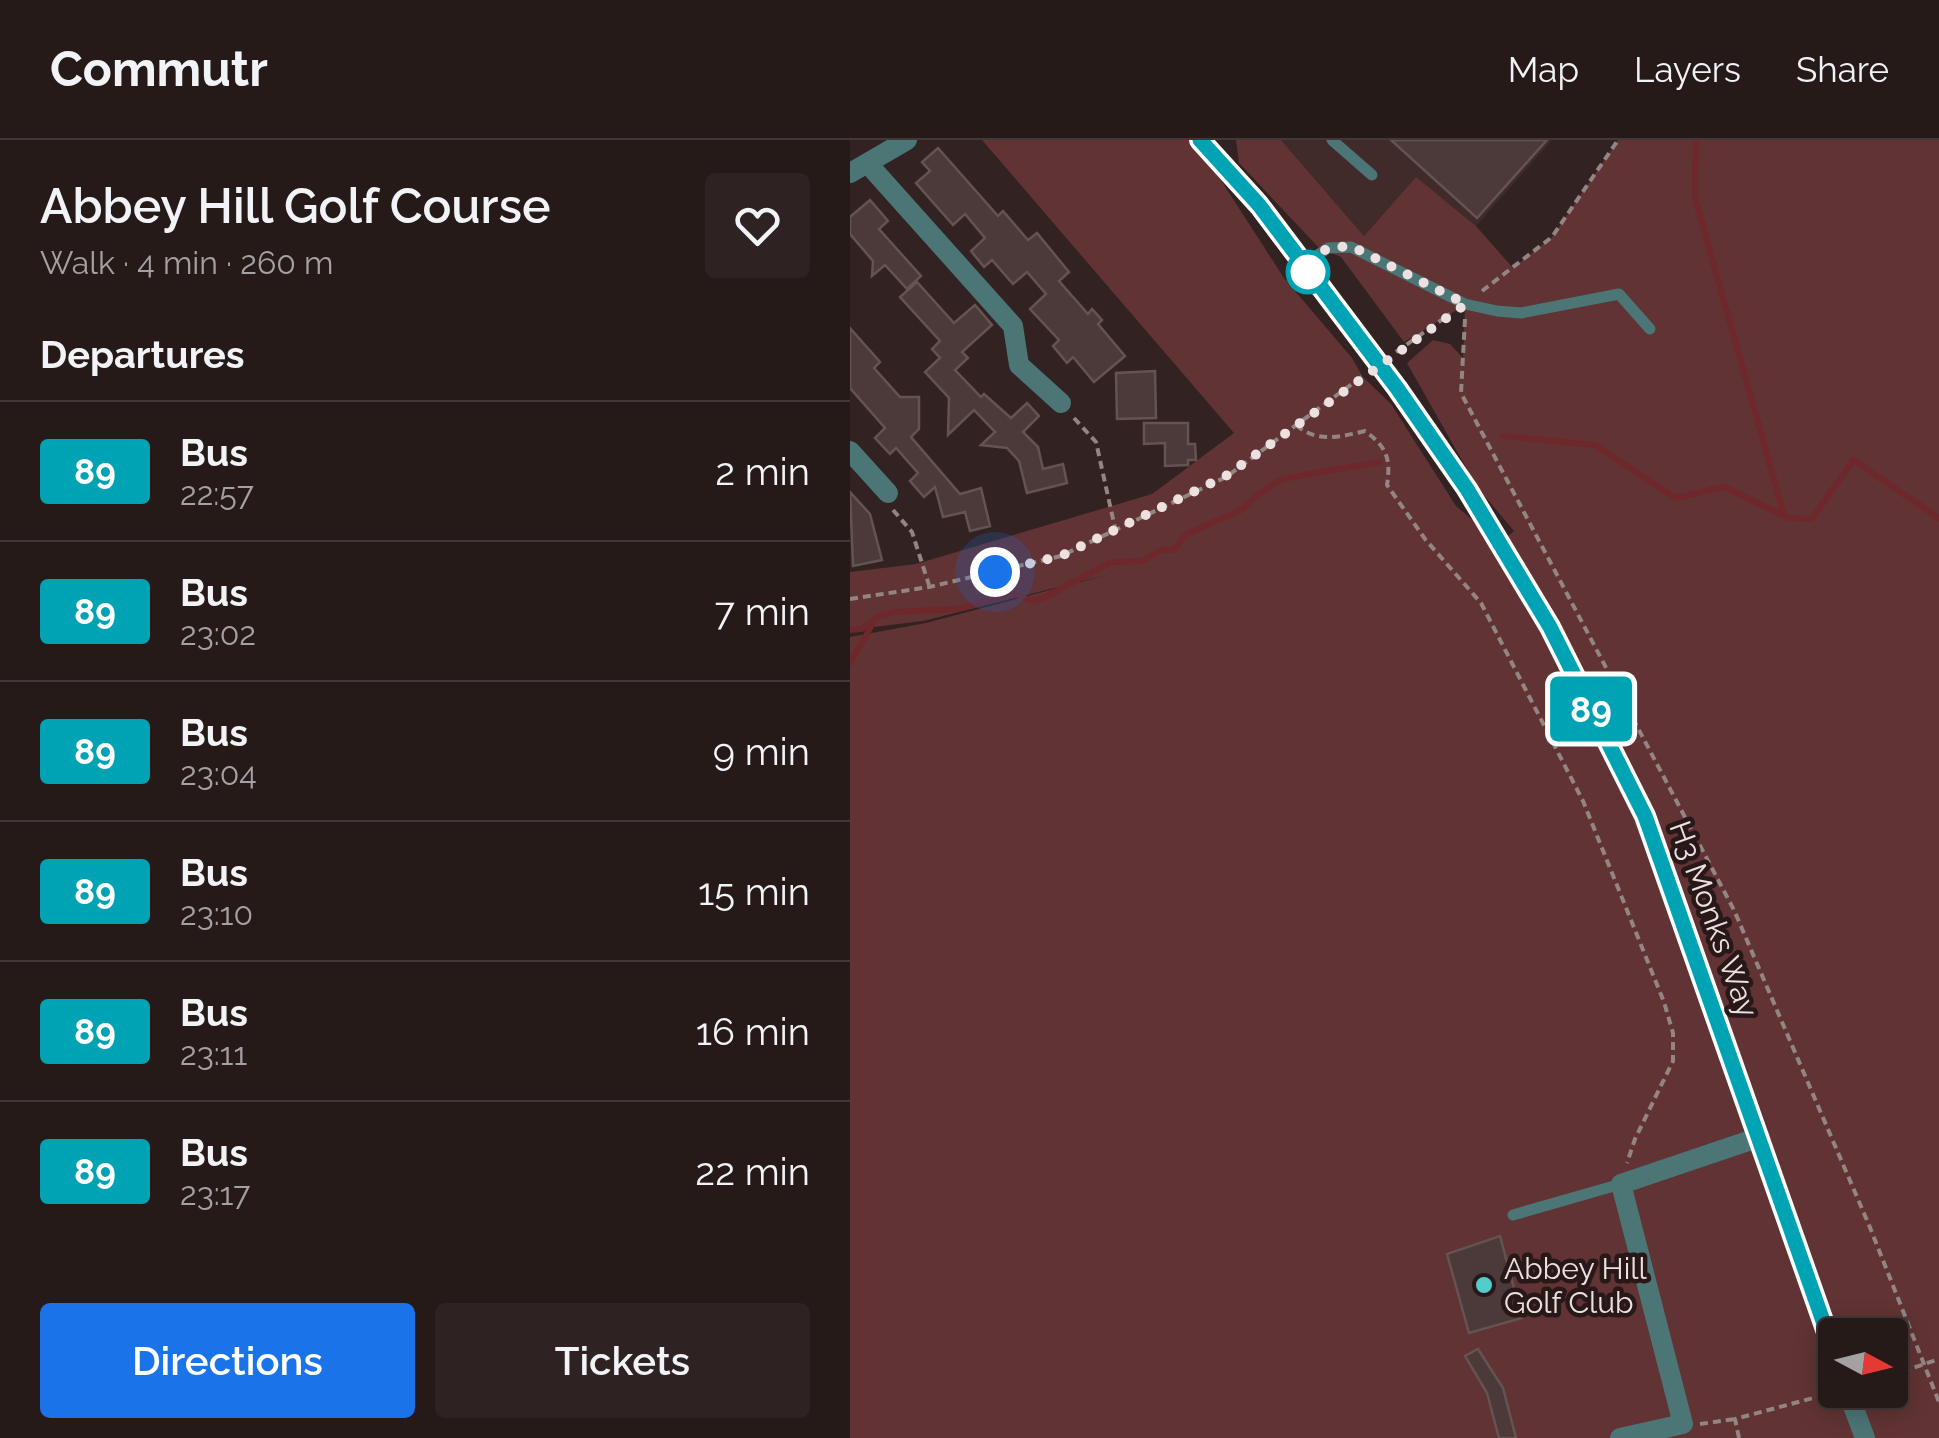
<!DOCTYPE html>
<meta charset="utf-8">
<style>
body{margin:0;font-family:Raleway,sans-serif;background:#2e2322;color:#f1f3f6;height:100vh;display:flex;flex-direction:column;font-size:38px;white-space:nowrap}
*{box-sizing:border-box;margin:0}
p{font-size:32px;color:#a4a1a2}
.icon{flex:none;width:55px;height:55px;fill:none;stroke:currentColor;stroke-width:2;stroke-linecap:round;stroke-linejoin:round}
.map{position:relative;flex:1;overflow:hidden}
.side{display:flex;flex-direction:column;background:#261a19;width:850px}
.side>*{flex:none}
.badge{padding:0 20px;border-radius:8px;font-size:35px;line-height:65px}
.needle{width:65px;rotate:97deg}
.fabs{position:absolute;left:968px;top:1178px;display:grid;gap:20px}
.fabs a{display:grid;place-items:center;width:90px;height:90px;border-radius:10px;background:#261a19;box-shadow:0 5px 25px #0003,0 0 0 2px #423838;font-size:50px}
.you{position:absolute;width:50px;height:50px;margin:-25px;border:8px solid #fff;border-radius:50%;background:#1a73e8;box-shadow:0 0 0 15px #1a73e833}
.map>.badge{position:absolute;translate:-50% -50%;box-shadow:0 0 0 5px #fff}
h2{padding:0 40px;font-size:38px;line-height:90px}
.round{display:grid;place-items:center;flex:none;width:105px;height:105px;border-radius:10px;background:#2e2322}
.head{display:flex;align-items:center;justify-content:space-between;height:170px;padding:0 40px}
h1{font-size:48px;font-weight:600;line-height:75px}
.cta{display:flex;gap:20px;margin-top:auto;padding:20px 40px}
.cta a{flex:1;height:115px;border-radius:10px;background:#1a73e8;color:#fff;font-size:40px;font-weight:600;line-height:115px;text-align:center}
.cta a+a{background:#2e2322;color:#f1f3f6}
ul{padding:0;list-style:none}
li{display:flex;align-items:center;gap:30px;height:140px;padding:0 40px;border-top:2px solid #423838}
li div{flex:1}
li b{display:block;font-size:38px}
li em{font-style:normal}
li .badge{min-width:110px;font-weight:700;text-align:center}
header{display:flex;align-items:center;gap:60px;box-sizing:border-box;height:140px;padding:0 50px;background:#261a19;border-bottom:2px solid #423838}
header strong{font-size:48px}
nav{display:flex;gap:55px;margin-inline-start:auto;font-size:35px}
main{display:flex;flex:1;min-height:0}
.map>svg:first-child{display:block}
.built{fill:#402a2a}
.green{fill:#613334;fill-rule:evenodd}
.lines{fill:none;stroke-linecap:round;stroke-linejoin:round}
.stream{stroke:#6e272b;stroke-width:6}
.building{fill:#4b3a39;stroke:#655352;stroke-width:2.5}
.path{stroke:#938584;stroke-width:4;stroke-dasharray:8 5;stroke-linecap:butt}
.service{stroke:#4c7575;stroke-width:11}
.minor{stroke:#4c7575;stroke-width:20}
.tertiary{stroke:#4c7575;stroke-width:20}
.tertiary-bridge{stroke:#4c7575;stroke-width:20}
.line-casing{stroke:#fff;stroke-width:22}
.line{stroke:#00a3b4;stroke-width:15}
.walk{stroke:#ece1e0;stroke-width:10;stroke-dasharray:0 18}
.stop-dot{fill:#fff;stroke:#00a3b4;stroke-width:5}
.poi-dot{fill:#52cdce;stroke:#281818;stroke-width:4}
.labels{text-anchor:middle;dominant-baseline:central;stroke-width:9;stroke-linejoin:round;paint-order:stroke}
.street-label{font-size:30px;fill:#ece1e0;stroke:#281818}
.poi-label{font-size:30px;fill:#ece1e0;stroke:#281818;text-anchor:start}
</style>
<header>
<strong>Commutr</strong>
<nav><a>Map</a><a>Layers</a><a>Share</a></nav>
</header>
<main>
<section class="side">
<div class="head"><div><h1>Abbey Hill Golf Course</h1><p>Walk · 4 min · 260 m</p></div><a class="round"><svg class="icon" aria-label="heart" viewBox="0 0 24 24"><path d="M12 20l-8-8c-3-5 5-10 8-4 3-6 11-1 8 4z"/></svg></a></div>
<h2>Departures</h2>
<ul>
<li><span class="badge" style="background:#00a3b4;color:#fff">89</span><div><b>Bus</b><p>22:57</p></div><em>2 min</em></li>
<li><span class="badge" style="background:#00a3b4;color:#fff">89</span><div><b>Bus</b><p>23:02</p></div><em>7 min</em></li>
<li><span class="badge" style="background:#00a3b4;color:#fff">89</span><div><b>Bus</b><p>23:04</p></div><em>9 min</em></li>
<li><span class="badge" style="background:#00a3b4;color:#fff">89</span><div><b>Bus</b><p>23:10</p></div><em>15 min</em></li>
<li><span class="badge" style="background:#00a3b4;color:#fff">89</span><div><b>Bus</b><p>23:11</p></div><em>16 min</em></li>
<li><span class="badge" style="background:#00a3b4;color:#fff">89</span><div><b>Bus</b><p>23:17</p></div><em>22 min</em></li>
</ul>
<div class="cta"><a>Directions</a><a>Tickets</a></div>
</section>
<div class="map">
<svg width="1089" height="1298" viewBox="0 0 1089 1298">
<rect width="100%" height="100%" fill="#322221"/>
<!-- built -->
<polygon class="built" points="431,0 702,0 626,86 566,38 514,96"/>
<!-- green -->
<path class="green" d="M132,0H345L434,138L502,218L513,237L541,264L606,366L650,403L664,391L627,347L557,223L583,200L600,204L613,218L615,165L554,202L491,117L469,108L389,23L386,0H431L514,96L566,37L626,86L663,128L702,97L768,0H1089V1298H0V497L76,483L264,433L73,481L0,490V432L66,424L302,354L384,293ZM985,1195H1040V1250H985Z"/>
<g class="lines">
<!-- stream -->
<g class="stream">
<polyline points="846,0 845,58 934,375"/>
<polyline points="653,296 745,305 826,358 874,347 939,378 962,379 1003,320 1089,378"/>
<polyline points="0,490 12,489 27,477 44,472 106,469 165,454 183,461 195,457 261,422 293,421 311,410 323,410 337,394 393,369 407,355 432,339 529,322"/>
<polyline points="0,523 22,485"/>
</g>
</g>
<!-- building -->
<g class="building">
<polygon points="541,0 697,0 627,78"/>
<polygon points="88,8 148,76 153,71 178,100 187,93 219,132 209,141 238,174 242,169 252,180 248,184 275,216 244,242 223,217 217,223 203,206 209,200 180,169 196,154 177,132 163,144 142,120 134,127 121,111 135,98 115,74 103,85 66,43 80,31 72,22"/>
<polygon points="20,60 38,81 29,89 71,136 57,149 35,125 22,136 23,121 0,94 0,77"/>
<polygon points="67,142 104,183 125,165 142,185 112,212 118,218 105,230 131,257 134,254 161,278 177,263 189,276 173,292 188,307 193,329 213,324 217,343 177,353 169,321 157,308 131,305 145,292 124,270 98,295 99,258 75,232 90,218 82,209 90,201 50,157"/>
<polygon points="0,188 30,222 24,228 50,257 69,257 69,289 61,297 110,354 131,348 140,386 120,391 115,372 93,377 85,347 74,357 60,341 68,333 46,308 40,314 25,298 35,288 0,248"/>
<polygon points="305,231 306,278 267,279 266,233"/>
<polygon points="294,283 338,283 338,304 345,304 346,320 338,320 338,325 315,326 315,303 294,304"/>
<polygon points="0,352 20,374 32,420 3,426"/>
<polygon points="650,1096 672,1178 619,1193 597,1114"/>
<polygon points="628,1209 653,1248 666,1298 649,1298 637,1253 615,1216"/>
</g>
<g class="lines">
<!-- path -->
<g class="path">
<polyline points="632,151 702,97 768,0"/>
<polyline points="615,179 611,253 884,770 1019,1085 1089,1262"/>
<polyline points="546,212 600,174"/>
<polyline points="224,278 246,302 265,388"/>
<path d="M446,285C467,303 490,297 515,291C537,307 541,319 537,345L575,399L631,463L733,661L814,862L823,893V921L785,999L777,1023"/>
<polyline points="43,370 62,392 79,445"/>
<polyline points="0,459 79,447 211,416 376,337 514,235"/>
<polyline points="1040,1236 1089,1219"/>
<polyline points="850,1284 885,1279"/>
<polyline points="889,1298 885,1279 978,1254"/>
</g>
<!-- service -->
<g class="service">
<polyline points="482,0 522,35"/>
<polyline points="453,125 478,108 501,107 615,164 647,171 671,173 769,154 800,189"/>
<polyline points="663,1075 771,1044"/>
</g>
<!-- minor -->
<g class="minor">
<polyline points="19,25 163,186 169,225 211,263"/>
<polyline points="0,33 57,0"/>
<polyline points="0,311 38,353"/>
<polyline points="770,1298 833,1284 771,1044 910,997"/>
</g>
<!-- tertiary -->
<g class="tertiary">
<polyline points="350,0 409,65 508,196"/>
<polyline points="547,248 617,349 700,487 795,676 985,1215"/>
<polyline points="997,1250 1015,1298"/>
</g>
<!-- tertiary-bridge -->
<polyline class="tertiary-bridge" points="508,196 547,248"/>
</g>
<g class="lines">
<defs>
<polyline id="line" points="350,0 409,65 547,248 617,349 700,487 795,676 985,1215"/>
</defs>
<!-- line casing -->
<use href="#line" class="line-casing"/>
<!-- line -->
<use href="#line" class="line"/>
<!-- walk -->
<polyline class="walk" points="145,432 211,416 376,336 616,164 501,106 478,108 453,125 458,132"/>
</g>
<!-- markers -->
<circle class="stop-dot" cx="458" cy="132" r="20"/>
<circle class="poi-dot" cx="634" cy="1145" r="10"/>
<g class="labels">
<!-- street labels -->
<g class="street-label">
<text transform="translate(864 779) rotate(70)">H3 Monks Way</text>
</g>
<!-- poi labels -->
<g class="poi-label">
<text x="654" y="1128">Abbey Hill<tspan x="654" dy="34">Golf Club</tspan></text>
</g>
</g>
</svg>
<div class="fabs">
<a><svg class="needle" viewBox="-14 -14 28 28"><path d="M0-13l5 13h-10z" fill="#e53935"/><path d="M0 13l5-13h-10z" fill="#a4a1a2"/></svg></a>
</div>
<div class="you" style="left:145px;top:432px"></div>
<b class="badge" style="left:741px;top:569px;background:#00a3b4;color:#fff">89</b>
</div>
</main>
